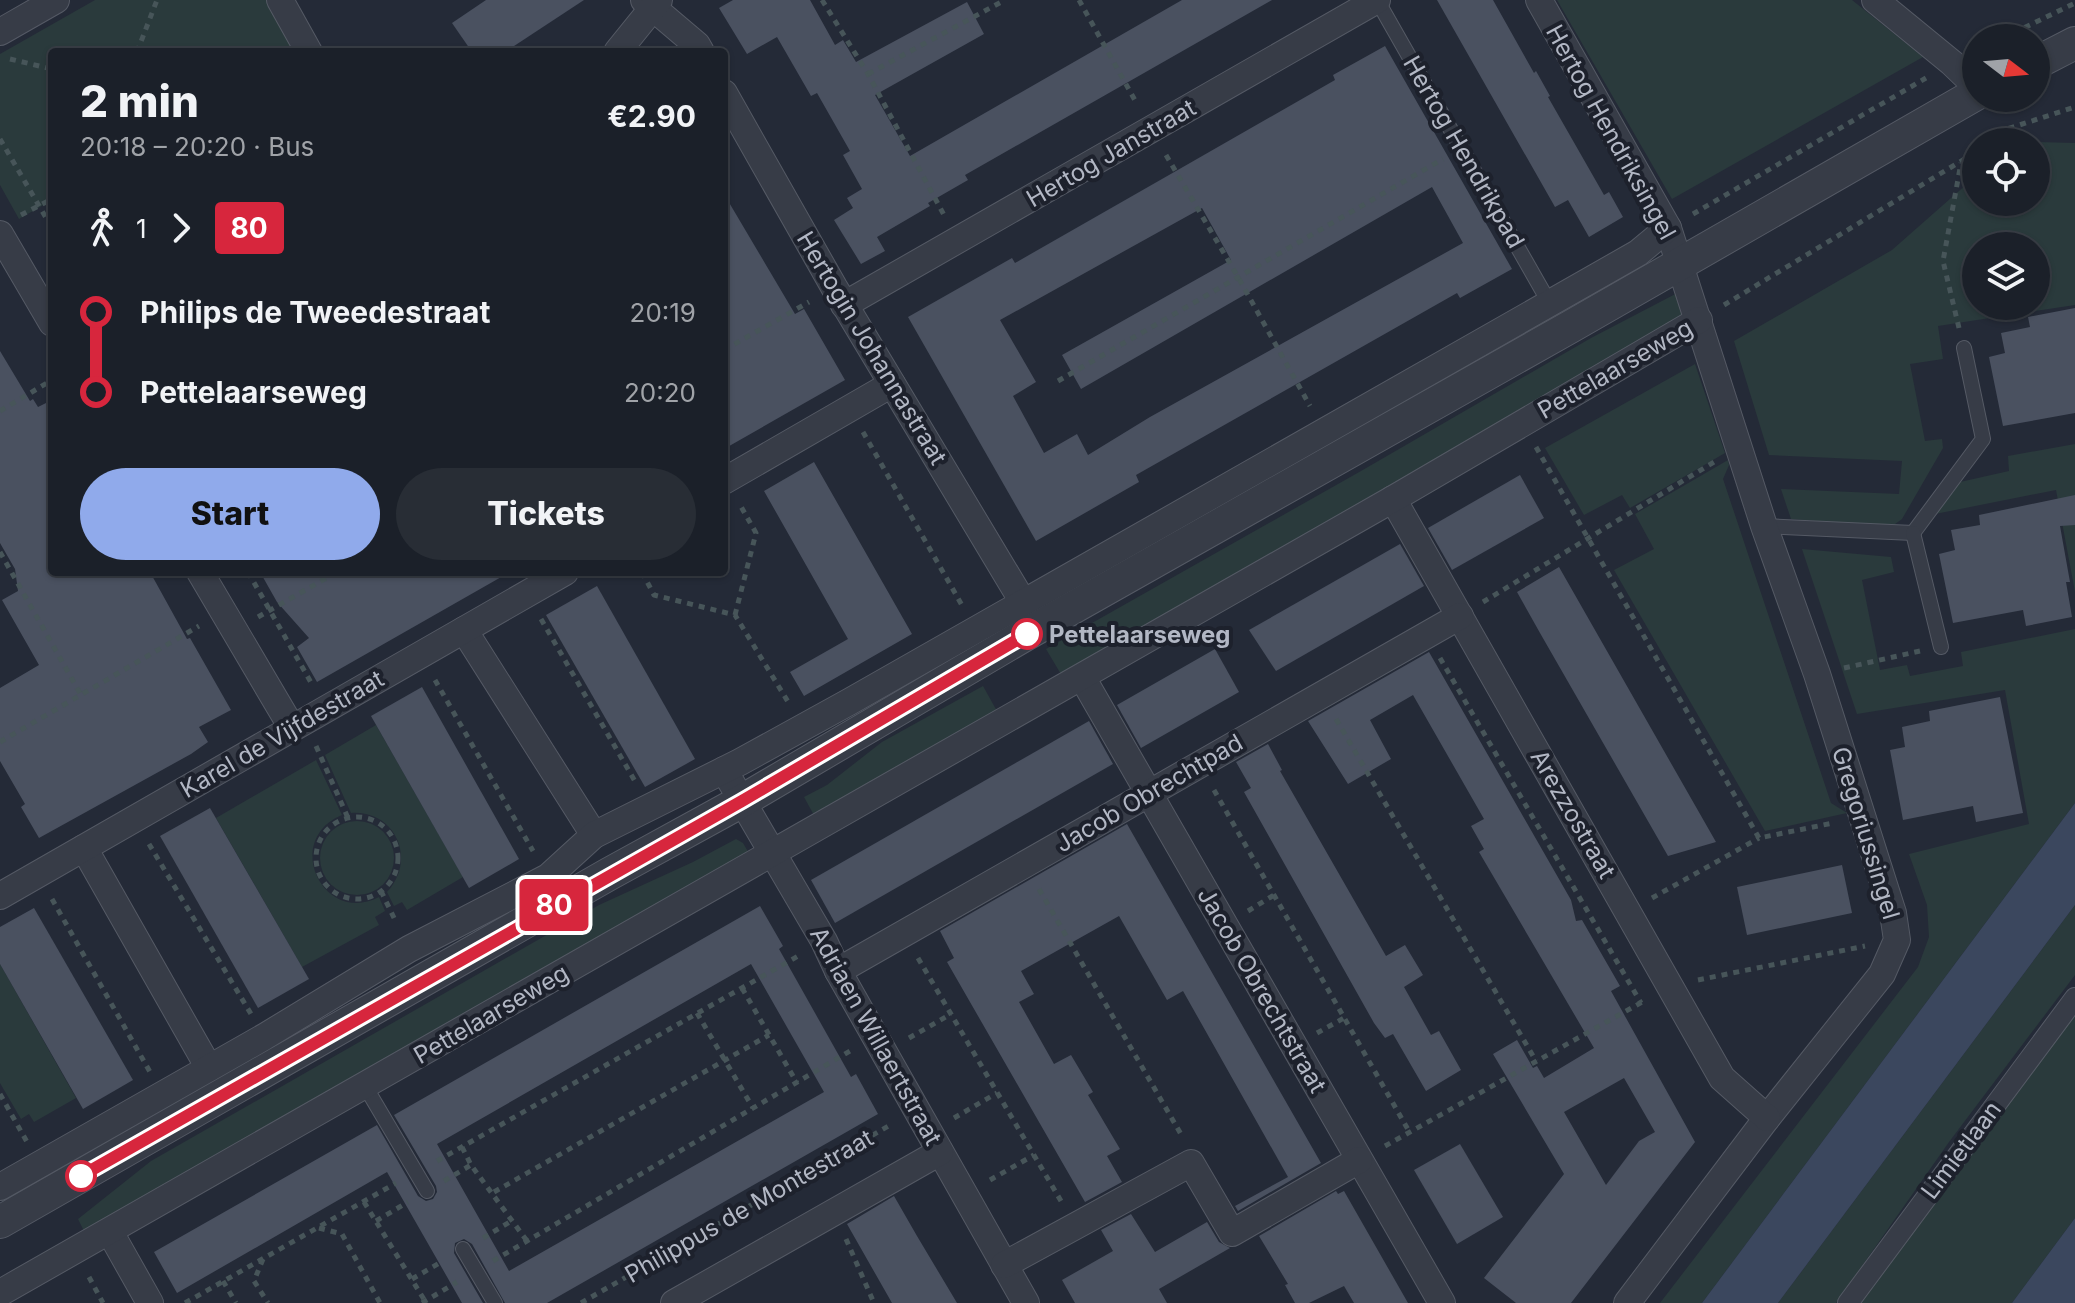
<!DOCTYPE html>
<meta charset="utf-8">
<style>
body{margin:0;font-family:Inter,sans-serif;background:#282d35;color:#f1f3f6;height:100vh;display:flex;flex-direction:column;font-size:30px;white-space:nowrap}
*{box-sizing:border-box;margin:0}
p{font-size:26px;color:#a0a3a8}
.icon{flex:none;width:44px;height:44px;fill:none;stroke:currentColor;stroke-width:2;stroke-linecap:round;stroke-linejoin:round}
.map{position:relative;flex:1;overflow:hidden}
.panel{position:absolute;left:48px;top:48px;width:680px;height:528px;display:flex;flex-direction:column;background:#1b2029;border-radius:8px;box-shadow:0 2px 6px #0004,0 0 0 2px #393e46}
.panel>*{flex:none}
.badge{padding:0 16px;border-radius:6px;font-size:28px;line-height:52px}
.needle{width:52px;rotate:106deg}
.buttons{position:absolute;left:1962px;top:24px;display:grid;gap:16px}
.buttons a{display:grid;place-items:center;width:88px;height:88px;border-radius:50%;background:#1b2029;box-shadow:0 2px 6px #0004,0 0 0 2px #393e46;font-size:40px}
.map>.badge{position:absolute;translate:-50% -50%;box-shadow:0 0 0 4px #fff}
.legs{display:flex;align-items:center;gap:12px;height:88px;padding:0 32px;font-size:26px}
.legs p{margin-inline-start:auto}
.summary{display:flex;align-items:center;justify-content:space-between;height:136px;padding:0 32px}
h1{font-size:44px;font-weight:800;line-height:60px}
.button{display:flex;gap:16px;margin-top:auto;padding:16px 32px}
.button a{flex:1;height:92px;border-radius:48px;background:#90aaeb;color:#111;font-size:32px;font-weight:800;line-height:92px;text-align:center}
.button a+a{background:#282d35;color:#f1f3f6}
ul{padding:0 32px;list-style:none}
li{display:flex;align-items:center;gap:28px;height:80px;font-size:30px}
li i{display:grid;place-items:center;width:12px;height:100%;margin:0 10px;background:currentColor}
li i::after{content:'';width:20px;height:20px;margin:-10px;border:6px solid;border-radius:50%;background:#1b2029}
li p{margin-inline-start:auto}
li:first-child i{background:linear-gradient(#0000 50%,currentColor 0)}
li:last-child i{background:linear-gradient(currentColor 50%,#0000 0)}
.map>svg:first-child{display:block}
.green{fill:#2a3a3c;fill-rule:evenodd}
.water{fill:#3b475e}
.building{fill:#4a5160;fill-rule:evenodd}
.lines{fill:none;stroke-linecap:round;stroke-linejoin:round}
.service-casing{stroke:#555a65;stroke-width:16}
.pedestrian-casing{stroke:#555a65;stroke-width:22}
.minor-casing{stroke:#555a65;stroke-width:28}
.tertiary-casing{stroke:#555a65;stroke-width:34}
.path{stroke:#475559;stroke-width:5;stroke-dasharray:6 6;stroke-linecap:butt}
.service{stroke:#373c47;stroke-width:14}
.pedestrian{stroke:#373c47;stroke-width:20}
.minor{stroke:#373c47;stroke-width:26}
.tertiary{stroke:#373c47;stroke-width:32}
.line-1-casing{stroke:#fff;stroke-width:18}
.line-1{stroke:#d7263d;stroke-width:12}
.stop-1-dot{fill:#fff;stroke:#d7263d;stroke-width:4}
.labels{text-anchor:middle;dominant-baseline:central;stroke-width:8;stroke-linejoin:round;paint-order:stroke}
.street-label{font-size:24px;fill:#b2b7c4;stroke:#1d212c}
.stop-label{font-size:24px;font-weight:bold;fill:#b2b7c4;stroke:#1d212c;text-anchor:start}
</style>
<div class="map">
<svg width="2075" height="1303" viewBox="0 0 2075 1303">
<rect width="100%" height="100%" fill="#242a37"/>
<!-- green -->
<g class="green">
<polygon points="95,0 272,0 300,52 52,52 52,200 19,219 0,185 0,54"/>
<polygon points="1557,0 1852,0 1923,57 1672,199"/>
<path d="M2036,142L2075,143V305L1938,326L1943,359L1910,364L1925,441L1942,439L1943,448L1902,519L1891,527L1791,519L1781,489L1899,494L1902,461L1769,455L1734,341L1892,250L1976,176V202H2036ZM1976,246H2036V306H1976Z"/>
<polygon points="1685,289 1700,310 1062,676 1046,649 1361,471 1591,338"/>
<polygon points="1695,364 1725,453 1630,508 1622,495 1584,515 1545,448"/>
<polygon points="2075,444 2075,592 2056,490 1935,514 1960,482 2009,471 2008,456"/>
<polygon points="1728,460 1729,465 1723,479 1831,803 1847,813 1765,831 1614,570 1654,549 1635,514"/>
<polygon points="1802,549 1891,557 1894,572 1862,580 1880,670 1907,665 1910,676 1963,666 1961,652 2075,629 2075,803 1702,1303 1660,1303 1918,967 1929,937 1927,905 1909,854 2029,824 2005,690 1857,714"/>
<polygon points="983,686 998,713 815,817 804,797 827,785 882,742"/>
<path d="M376,725L463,877L407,910L402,902L394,906L387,892C417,860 396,810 351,813L325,755Z"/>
<path d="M316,760L342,815C282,840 323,926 379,897L385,911L375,917L379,925L302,967L216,818Z"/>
<circle cx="357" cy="858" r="37"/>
<polygon points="736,839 743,843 750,855 85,1233 78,1219 151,1161 599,905 693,862"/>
<polygon points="2075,905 2075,975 1949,1142 1836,1303 1778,1303"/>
<polygon points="0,964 76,1098 34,1122 29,1114 21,1119 0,1083"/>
<polygon points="2075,1009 2075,1218 2012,1303 1854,1303"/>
</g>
<!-- water -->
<g class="water">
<polygon points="2075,803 2075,905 1778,1303 1702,1303"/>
<polygon points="2075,1218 2075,1303 2012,1303"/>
</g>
<!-- building -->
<g class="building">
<polygon points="486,0 584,0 505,52 472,52 452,23"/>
<polygon points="733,0 810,0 835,45 843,40 856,62 967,2 984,34 875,95 910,156 1182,0 1272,0 965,175 968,180 928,203 930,206 877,237 885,251 861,264 834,220 853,208 847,198 862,189 843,155 850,151 817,93 811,96 777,37 747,54 719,8"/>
<polygon points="1437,0 1493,0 1534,73 1536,71 1550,96 1548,97 1604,195 1609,192 1623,217 1589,237 1568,200 1555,207"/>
<path d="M1385,46L1512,269L1460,298L1457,293L1136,475L1139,482L1036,541L908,317L1012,258L1015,263L1169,175L1335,80L1333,75ZM1432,187L1463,243L1150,417L1088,455L1077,434L1044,453L1013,396L1036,382L1000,320L1202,208L1231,260L1062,355L1081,389Z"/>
<polygon points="724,194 795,314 804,309 845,380 724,449"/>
<polygon points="2075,308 2075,413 2003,426 1989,357 2005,353 2001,333 2030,327 2028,317"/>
<polygon points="0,351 30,401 33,399 38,407 52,400 52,572 150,572 187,639 190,638 231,710 199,727 208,742 191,754 39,838 21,807 25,804 0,761 0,688 39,665 2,600 18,591 15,569 0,543"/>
<polygon points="814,462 912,634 804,696 790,672 848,639 764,491"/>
<polygon points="1520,475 1544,518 1452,570 1428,528"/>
<polygon points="2075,495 2075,525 2060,526 2070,582 2066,582 2072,617 2026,626 2023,610 1953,623 1939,554 1955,550 1951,530 1980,525 1979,515"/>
<polygon points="1400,544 1424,586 1276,671 1249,630"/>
<polygon points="1559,567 1664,751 1716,842 1668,856 1540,633 1517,592"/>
<polygon points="260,572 510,572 317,682 297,647 309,638 277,602"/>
<polygon points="597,586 695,759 645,787 546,615"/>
<polygon points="1215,649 1239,692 1141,748 1117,705"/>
<path d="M1429,652L1571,900L1576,921L1582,920L1620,986L1611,991L1695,1142L1571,1303H1516L1484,1278L1564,1174L1493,1054L1517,1040L1533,1068L1537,1066L1544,1078L1594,1048L1479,852L1484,849L1471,826L1484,819L1413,695L1370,720L1391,759L1348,784L1308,721ZM1624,1078L1655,1132L1639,1141L1606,1185L1564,1112Z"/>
<polygon points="422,687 519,859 469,888 371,716"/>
<polygon points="2000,697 2023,813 1976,822 1973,806 1903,820 1890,750 1905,747 1902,727 1930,721 1929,711"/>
<polygon points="1089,721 1113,764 835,923 811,880"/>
<polygon points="1268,744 1282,770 1280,771 1386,956 1405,945 1423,975 1404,987 1431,1035 1439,1031 1461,1070 1426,1091 1393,1034 1385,1038 1374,1023 1244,792 1251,788 1236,762"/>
<polygon points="210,808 309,979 258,1008 160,836"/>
<polygon points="1127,824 1321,1163 1238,1211 1235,1206 1288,1177 1183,991 1167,1000 1119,916 1021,971 1034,994 1019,1002 1054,1064 1071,1055 1093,1092 1088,1095 1120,1149 1107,1156 1122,1182 1085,1202 947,962 954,958 940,931"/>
<polygon points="1842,865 1852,913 1747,935 1737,887"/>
<path d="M760,906L783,946L779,949L851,1077L856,1074L878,1114L547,1303H505L472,1244L464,1239L455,1243L454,1253L483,1303H462L387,1172L177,1293L154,1252L377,1125L418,1196L426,1201L433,1199L437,1192L436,1186L394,1115ZM751,964L824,1092L509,1271L437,1144Z"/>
<polygon points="34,908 133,1080 83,1109 0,964 0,927"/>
<polygon points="1460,1144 1503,1217 1457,1244 1414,1170"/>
<polygon points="1336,1191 1338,1194 1344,1191 1408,1303 1354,1303 1344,1286 1309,1303 1295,1303 1285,1285 1288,1284 1259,1236"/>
<polygon points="894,1196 917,1236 957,1303 892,1303 847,1224"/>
<polygon points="1131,1214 1155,1252 1207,1222 1219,1242 1230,1248 1159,1289 1167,1303 1075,1303 1062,1280 1113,1251 1101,1230"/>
</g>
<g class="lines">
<defs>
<g id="service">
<polyline points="1377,0 1550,304"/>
<polyline points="1764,526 1913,533"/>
<polyline points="1913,533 1983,439 1964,348"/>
<polyline points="1913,533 1941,647"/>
<polyline points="365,1086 427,1191"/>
<polyline points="463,1249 495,1303"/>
</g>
<polyline id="pedestrian" points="1848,1303 2075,998"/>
<g id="minor">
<polyline points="280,0 309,52"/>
<polyline points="644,0 697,45 701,52"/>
<polyline points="1539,0 1668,228 1764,526 1817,674 1893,913 1897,940 1882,974 1767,1118 1627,1303"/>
<polyline points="1875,0 1952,63 1976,86"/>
<polyline points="0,32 56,0"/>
<polyline points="617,52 659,0"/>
<polyline points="724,93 834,287 1023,602"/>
<polyline points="0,234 52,323"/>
<polyline points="844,305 1377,0"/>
<polyline points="724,481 892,384"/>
<polyline points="1393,499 1722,1078 1767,1118"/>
<polyline points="200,572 292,728"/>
<polyline points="464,630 594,835"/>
<polyline points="1082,677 1442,1303"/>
<polyline points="724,770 824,941 838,971 1026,1303"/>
<polyline points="84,848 209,1068"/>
<polyline points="0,896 565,572"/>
<polyline points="838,971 1460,616"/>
<polyline points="0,1187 264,1037 409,949 548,877 594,835 740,762 849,702 1638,253 1668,228"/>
<polyline points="110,1232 150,1303"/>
<polyline points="1004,1265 1191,1163 1232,1233 1359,1160"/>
<polyline points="0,1293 1393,499 1699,320"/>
<polyline points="674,1303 940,1152"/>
</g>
<g id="tertiary">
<polyline points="2036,63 2075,43"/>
<polyline points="0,1222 609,874 742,801 1028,633 1570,327 1976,94"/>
</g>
</defs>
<!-- service casing -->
<use href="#service" class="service-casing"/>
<!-- pedestrian casing -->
<use href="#pedestrian" class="pedestrian-casing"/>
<!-- minor casing -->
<use href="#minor" class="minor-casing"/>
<!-- tertiary casing -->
<use href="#tertiary" class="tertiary-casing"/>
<!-- path -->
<g class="path">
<polyline points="822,0 868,74 944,215"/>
<polyline points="1079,0 1137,104"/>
<polyline points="2003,38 2075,3"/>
<polyline points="137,52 157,0"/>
<polyline points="10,59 52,69"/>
<polyline points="868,74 1005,0"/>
<polyline points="0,139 52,228"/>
<polyline points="1989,142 2007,129 2075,107"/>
<polyline points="1166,155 1238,277 1310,406"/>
<polyline points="1693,214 1926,78"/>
<polyline points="21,215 52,199"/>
<polyline points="1724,305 1976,152"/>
<polyline points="1959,328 1943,261 1961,163"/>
<polyline points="724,350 809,302"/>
<polyline points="1058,381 1443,159"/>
<polyline points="0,411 52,380"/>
<polyline points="863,432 963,607"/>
<polyline points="1536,447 1759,838 1833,823"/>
<polyline points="0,552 81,695"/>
<polyline points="248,572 313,686"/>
<polyline points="642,572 654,595 735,615 790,705"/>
<polyline points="1483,602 1714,462"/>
<polyline points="735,615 756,533 739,503"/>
<polyline points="258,617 337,572"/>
<polyline points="541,619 636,783"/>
<polyline points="1440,658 1641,1003"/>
<polyline points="1844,668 1920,651"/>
<polyline points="435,680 533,851"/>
<polyline points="1336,719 1536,1061"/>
<polyline points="0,742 199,626"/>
<polyline points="316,746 348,818"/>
<polyline points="1214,790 1410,1133"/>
<circle cx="357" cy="858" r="41"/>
<polyline points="149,844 251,1014"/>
<polyline points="1039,889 1182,1136"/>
<polyline points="381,891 396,922"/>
<polyline points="1652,898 1759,838"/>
<polyline points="52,899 150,1072"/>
<polyline points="1248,911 1274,895"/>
<polyline points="918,958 1061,1201"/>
<polyline points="1698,980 1865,946"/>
<polyline points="742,988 797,1083"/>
<polyline points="697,1013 753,1108"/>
<polyline points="1317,1033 1344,1018"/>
<polyline points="909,1038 951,1014"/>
<polyline points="0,1094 27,1142"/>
<polyline points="954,1118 997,1093"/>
<polyline points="1385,1146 1644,1001"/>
<polyline points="462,1147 471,1165 527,1241"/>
<polyline points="437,1161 800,955"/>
<polyline points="990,1180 1034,1155"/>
<polyline points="444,1181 471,1165"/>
<polyline points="494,1192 769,1035"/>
<polyline points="364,1202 425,1301"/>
<polyline points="376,1221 408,1202"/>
<polyline points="319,1228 342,1234 380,1303"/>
<polyline points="483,1238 513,1220"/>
<polyline points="846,1239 874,1303"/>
<polyline points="263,1259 254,1281 268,1303"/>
<polyline points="493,1261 850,1051"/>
<polyline points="89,1277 103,1303"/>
<polyline points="412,1279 443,1261"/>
<polyline points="223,1281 236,1303"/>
<polyline points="185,1303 396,1183"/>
<polyline points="422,1303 457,1282"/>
<polyline points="581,1303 892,1124"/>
</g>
<!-- service -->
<use href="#service" class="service"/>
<!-- pedestrian -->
<use href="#pedestrian" class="pedestrian"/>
<!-- minor -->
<use href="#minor" class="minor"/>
<!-- tertiary -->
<use href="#tertiary" class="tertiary"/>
</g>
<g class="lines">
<defs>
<polyline id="line-1" points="81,1176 742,801 1027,634"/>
</defs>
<!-- line-1 casing -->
<use href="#line-1" class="line-1-casing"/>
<!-- line-1 -->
<use href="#line-1" class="line-1"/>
</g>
<!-- markers -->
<g class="stop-1-dot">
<circle cx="1027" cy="634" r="14"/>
<circle cx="81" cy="1176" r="14"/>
</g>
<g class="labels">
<!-- street labels -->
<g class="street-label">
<text transform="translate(1611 132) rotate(61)">Hertog Hendriksingel</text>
<text transform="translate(1464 152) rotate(60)">Hertog Hendrikpad</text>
<text transform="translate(1111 153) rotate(-30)">Hertog Janstraat</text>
<text transform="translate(872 348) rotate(59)">Hertogin Johannastraat</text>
<text transform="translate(1615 369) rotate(-30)">Pettelaarseweg</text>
<text transform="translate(282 734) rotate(-30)">Karel de Vijfdestraat</text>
<text transform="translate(1149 793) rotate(-30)">Jacob Obrechtpad</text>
<text transform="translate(1573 814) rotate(60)">Arezzostraat</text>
<text transform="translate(1866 833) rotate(73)">Gregoriussingel</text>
<text transform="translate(1262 990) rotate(60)">Jacob Obrechtstraat</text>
<text transform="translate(491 1014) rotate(-30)">Pettelaarseweg</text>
<text transform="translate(876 1036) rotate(61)">Adriaen Willaertstraat</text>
<text transform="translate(1961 1150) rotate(-53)">Limietlaan</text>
<text transform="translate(749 1206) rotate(-30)">Philippus de Montestraat</text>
</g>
<!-- stop labels -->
<g class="stop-label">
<text x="1049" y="634">Pettelaarseweg</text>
</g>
</g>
</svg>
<div class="buttons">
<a><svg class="needle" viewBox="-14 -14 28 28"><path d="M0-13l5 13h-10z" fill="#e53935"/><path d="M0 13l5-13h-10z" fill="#a0a3a8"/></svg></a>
<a><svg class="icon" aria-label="locate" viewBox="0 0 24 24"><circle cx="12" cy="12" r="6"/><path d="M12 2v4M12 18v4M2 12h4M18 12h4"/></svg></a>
<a><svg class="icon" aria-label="layers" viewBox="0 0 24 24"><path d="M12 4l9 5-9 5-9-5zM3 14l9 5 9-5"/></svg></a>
</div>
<b class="badge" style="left:554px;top:905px;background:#d7263d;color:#fff">80</b>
<section class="panel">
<div class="summary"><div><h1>2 min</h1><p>20:18 – 20:20 · Bus</p></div><b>€2.90</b></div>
<div class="legs"><svg class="icon" aria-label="walk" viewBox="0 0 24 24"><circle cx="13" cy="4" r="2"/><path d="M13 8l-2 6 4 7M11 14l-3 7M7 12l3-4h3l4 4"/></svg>1<svg class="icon" aria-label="forward" viewBox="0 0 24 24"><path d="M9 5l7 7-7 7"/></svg><b class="badge" style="background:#d7263d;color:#fff">80</b></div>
<ul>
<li><i style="color:#d7263d"></i><b>Philips de Tweedestraat</b><p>20:19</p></li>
<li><i style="color:#d7263d"></i><b>Pettelaarseweg</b><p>20:20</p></li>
</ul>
<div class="button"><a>Start</a><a>Tickets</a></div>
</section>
</div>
